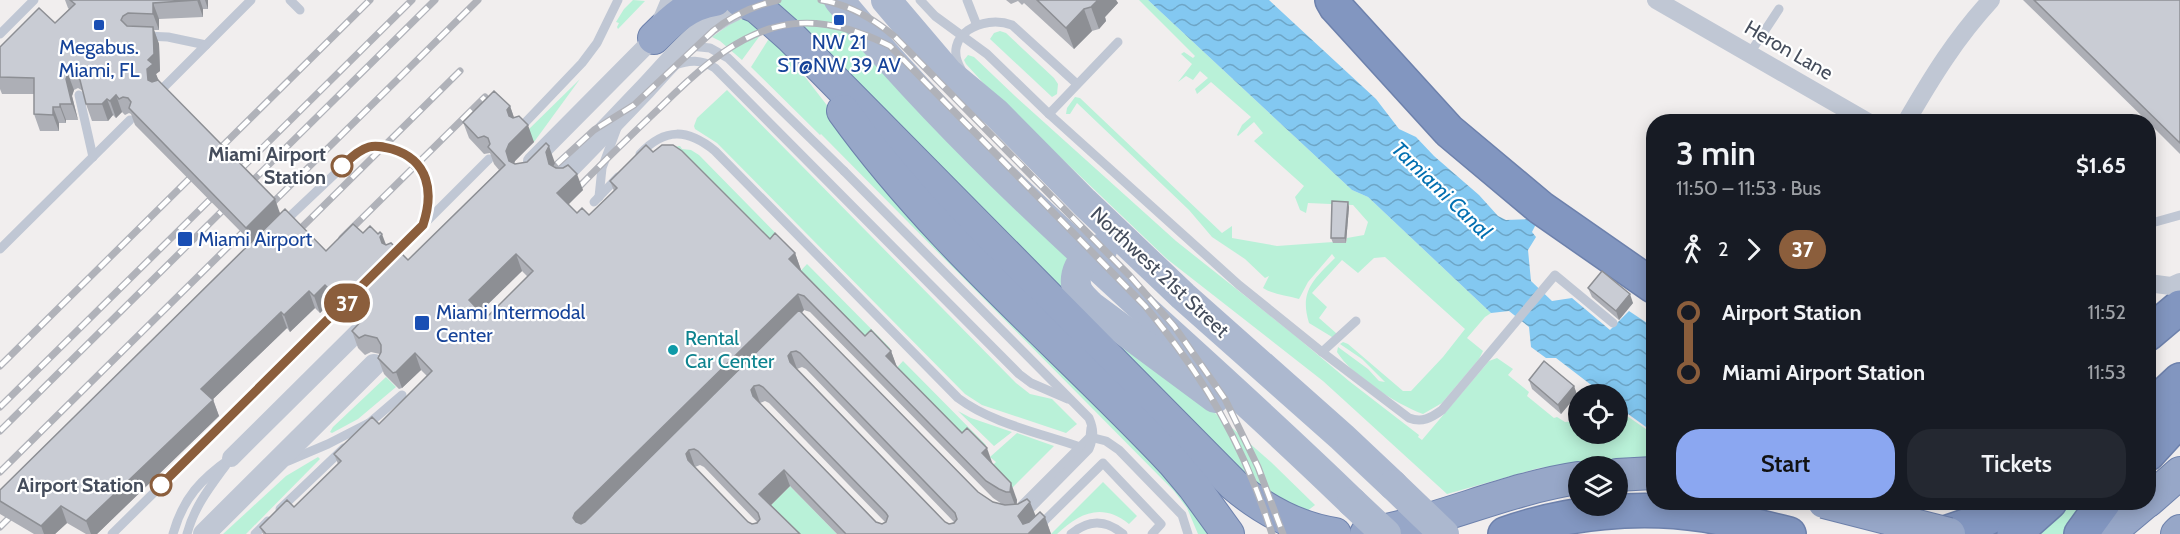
<!DOCTYPE html>
<meta charset="utf-8">
<style>
body{margin:0;font-family:Cabin,sans-serif;background:#242831;color:#f1f3f6;height:100vh;display:flex;flex-direction:column;font-size:22px;white-space:nowrap}
*{box-sizing:border-box;margin:0}
p{font-size:20px;color:#9ea1a6}
.icon{flex:none;width:33px;height:33px;fill:none;stroke:currentColor;stroke-width:2;stroke-linecap:round;stroke-linejoin:round}
.map{position:relative;flex:1;overflow:hidden}
.details{position:absolute;left:1646px;top:114px;width:510px;height:396px;display:flex;flex-direction:column;background:#171b24;border-radius:24px;box-shadow:0 3px 15px #0003}
.details>*{flex:none}
.badge{padding:0 12px;border-radius:20px;font-size:21px;line-height:39px}
.tools{position:absolute;left:1568px;top:384px;display:grid;gap:12px}
.tools a{display:grid;place-items:center;width:60px;height:60px;border-radius:50%;background:#171b24;box-shadow:0 3px 15px #0003;font-size:30px}
.map>.badge{position:absolute;translate:-50% -50%;box-shadow:0 0 0 3px #fff}
.legs{display:flex;align-items:center;gap:9px;height:66px;padding:0 30px;font-size:20px}
.legs p{margin-inline-start:auto}
.summary{display:flex;align-items:center;justify-content:space-between;height:102px;padding:0 30px}
h1{font-size:33px;font-weight:600;line-height:45px}
.cta{display:flex;gap:12px;margin-top:auto;padding:12px 30px}
.cta a{flex:1;height:69px;border-radius:24px;background:#8ba7f1;color:#111;font-size:24px;font-weight:600;line-height:69px;text-align:center}
.cta a+a{background:#242831;color:#f1f3f6}
ul{padding:0 30px;list-style:none}
li{display:flex;align-items:center;gap:21px;height:60px;font-size:22px}
li i{display:grid;place-items:center;width:9px;height:100%;margin:0 8px;background:currentColor}
li i::after{content:'';width:15px;height:15px;margin:-8px;border:4px solid;border-radius:50%;background:#171b24}
li p{margin-inline-start:auto}
li:first-child i{background:linear-gradient(#0000 50%,currentColor 0)}
li:last-child i{background:linear-gradient(currentColor 50%,#0000 0)}
.map>svg:first-child{display:block}
.green{fill:#b9f1d8}
.water{fill:url(#water-waves)}
.pier{fill:#f1eeee}
.lines{fill:none;stroke-linecap:round;stroke-linejoin:round}
.trunk-casing{stroke:#6d81ac;stroke-width:34}
.motorway-casing{stroke:#6d81ac;stroke-width:36}
.service{stroke:#c0c7d4;stroke-width:9}
.minor{stroke:#c0c7d4;stroke-width:18}
.tertiary{stroke:#c0c7d4;stroke-width:22}
.primary{stroke:#acb8cf;stroke-width:30}
.trunk{stroke:#97a7c8;stroke-width:32}
.motorway{stroke:#8296c0;stroke-width:33}
.rail-casing{stroke:#b0b2b9;stroke-width:7}
.rail{stroke:#fff;stroke-width:4.5;stroke-dasharray:14;stroke-linecap:butt}
.trunk-bridge-casing{stroke:#6d81ac;stroke-width:34;stroke-linecap:butt}
.service-bridge{stroke:#c0c7d4;stroke-width:9}
.primary-bridge{stroke:#acb8cf;stroke-width:30}
.trunk-bridge{stroke:#97a7c8;stroke-width:32}
.wall{fill:#adafb6;fill-rule:evenodd}
.shaded-wall{fill:#8d8f94}
.building{fill:#c9ccd4;stroke:#8d8f94;stroke-width:1.5;fill-rule:evenodd}
.line-1-casing{stroke:#fff;stroke-width:14}
.line-1{stroke:#8b5e3c;stroke-width:9}
.transit-dot{fill:#1a4fb4;stroke:#fff;stroke-width:2}
.stop-1-dot{fill:#fff;stroke:#8b5e3c;stroke-width:3}
.culture-dot{fill:#0f9aa8;stroke:#fff;stroke-width:2}
.labels{text-anchor:middle;dominant-baseline:central;stroke-width:4.5;stroke-linejoin:round;paint-order:stroke}
.transit-label{font-size:20px;fill:#164399;stroke:#fff}
.street-label{font-size:20px;fill:#454d5c;stroke:#fff}
.stop-label{font-size:20px;font-weight:bold;fill:#454d5c;stroke:#fff;text-anchor:end}
.culture-label{font-size:20px;fill:#0d838f;stroke:#fff;text-anchor:start}
.water-label{font-size:21px;font-style:italic;fill:#0370b1;stroke:#fff}
</style>
<div class="map">
<svg width="2180" height="534" viewBox="0 0 2180 534">
<defs>
<pattern id="water-waves" width="16" height="10" patternUnits="userSpaceOnUse" patternTransform="scale(1.5)"><rect width="16" height="10" fill="#83c8f1"/><path d="M0 5q4-4 8 0t8 0" fill="none" stroke="#6da5c6"/></pattern>
</defs>
<rect width="100%" height="100%" fill="#f1eeee"/>
<!-- green -->
<g class="green">
<polygon points="633,0 645,1 618,29 617,27 619,23 616,22 624,9"/>
<polygon points="766,0 822,0 1073,261 1075,303"/>
<path d="M1139,0H1148L1352,190L1368,197L1491,313L1485,317L1467,338L1483,351L1479,359L1442,403L1423,414C1396,404 1352,376 1337,352L1338,347L1368,369L1379,381L1385,382L1362,359L1340,344L1343,342L1348,344L1403,391H1411L1443,357L1465,329L1385,257L1374,258L1358,273L1342,260L1312,293L1327,307L1319,318L1336,333L1337,340L1309,323C1299,291 1314,279 1335,258L1332,254L1308,282L1299,299C1286,295 1274,295 1263,288L1269,276L1265,278L1245,259L1212,237L1189,210L1077,103L1070,114H1066L1067,108L1075,97L1080,98L1222,233L1232,226V238L1277,246L1333,242L1346,243L1347,238L1364,235L1368,222L1353,205L1308,203L1306,213L1300,210L1295,197L1304,186L1254,141L1263,133L1254,122L1238,136L1237,135L1242,125L1251,117L1211,82L1197,94L1195,89L1208,78L1200,71L1193,80L1186,76L1178,82L1192,64L1181,54L1184,52L1193,58L1195,56Z"/>
<polygon points="744,19 764,30 742,60 720,41 712,37 736,20"/>
<polygon points="1000,31 1006,33 1054,78 1058,84 1057,94 1052,97 990,39 994,33"/>
<polygon points="770,37 774,37 864,153 1151,457 1213,534 1198,534 1187,508 1174,491 821,134 820,135 751,67"/>
<polygon points="968,55 974,57 1015,96 1176,241 1293,334 1349,381 1419,435 1418,437 1422,440 1489,361 1497,358 1513,369 1508,375 1529,392 1527,396 1554,418 1557,417 1565,422 1575,421 1578,417 1578,434 1617,434 1617,409 1653,434 1653,459 1618,460 1539,468 1447,494 1323,381 1167,259 986,86 966,64 964,60"/>
<polygon points="580,79 534,142 525,133"/>
<polygon points="727,90 1016,383 1030,394 1052,399 1077,424 1066,433 982,405 965,394 717,143 695,129 694,126 697,118"/>
<polygon points="680,146 682,149 691,150 699,155 794,252 792,255 792,261 672,147"/>
<polygon points="807,264 890,348 887,357 796,276"/>
<polygon points="1105,335 1207,406 1272,463 1315,505 1306,512 1290,507 1247,478"/>
<polygon points="903,361 986,445 983,448 983,454 892,373"/>
<polygon points="386,377 396,387 358,419 332,433 330,432 333,427"/>
<polygon points="958,411 971,418 1012,432 994,446"/>
<polygon points="1017,433 1054,446 1009,491 988,470 996,462 990,457"/>
<polygon points="318,457 320,459 246,534 223,534 286,476"/>
<path d="M1103,482L1137,516L1129,524C1102,502 1079,513 1057,534H1051Z"/>
<polygon points="790,486 837,534 789,534 766,510"/>
<polygon points="2068,503 2094,503 2066,534 2031,534"/>
</g>
<!-- water -->
<polygon class="water" points="1148,0 1269,0 1376,99 1399,129 1416,137 1434,156 1479,195 1498,216 1506,220 1529,219 1536,224 1532,232 1536,237 1528,250 1531,281 1552,301 1572,298 1610,330 1629,311 1653,327 1653,432 1617,406 1617,394 1603,394 1556,358 1546,358 1531,347 1529,327 1509,311 1491,313 1368,197 1352,190"/>
<!-- pier -->
<polygon class="pier" points="1750,503 1876,503 1926,534 1774,534 1771,532 1776,511 1836,526 1878,531"/>
<g class="lines">
<defs>
<g id="trunk">
<path d="M740,0L757,7L791,37L1234,485C1264,510 1296,528 1335,534"/>
<path d="M654,38C672,20 688,4 715,0"/>
<path d="M843,111C937,242 1063,345 1173,462L1194,487L1228,534"/>
<polyline points="1617,475 1653,473"/>
<polyline points="2148,501 2180,473"/>
<path d="M1366,534C1439,522 1505,489 1578,478"/>
<polyline points="2108,534 2146,502"/>
<polyline points="2177,534 2180,531"/>
</g>
<g id="motorway">
<polyline points="1332,0 1336,7 1449,131 1541,208 1653,286"/>
<polyline points="2148,334 2180,307"/>
<polyline points="2148,410 2180,380"/>
<polyline points="2148,454 2180,419"/>
<path d="M1505,534C1567,512 1639,505 1704,515C1733,520 1761,527 1789,534"/>
<polyline points="1942,534 1986,519 2020,502"/>
<polyline points="2014,534 2050,502"/>
<polyline points="2081,534 2104,502"/>
</g>
</defs>
<!-- trunk casing -->
<use href="#trunk" class="trunk-casing"/>
<!-- motorway casing -->
<use href="#motorway" class="motorway-casing"/>
<!-- service -->
<g class="service">
<polyline points="290,0 300,10"/>
<path d="M920,0L935,16L987,54L1049,114L1239,285L1322,352L1409,418C1422,423 1431,418 1442,410L1555,275L1613,323"/>
<polyline points="967,0 976,23"/>
<polyline points="0,34 34,0"/>
<polyline points="146,36 168,37 206,45"/>
<polyline points="690,46 710,48 728,58 844,171"/>
<polyline points="1750,53 1779,9"/>
<path d="M675,65C689,60 701,59 715,68L1019,374L1031,383L1068,399"/>
<path d="M961,69C941,35 983,14 1012,25L1077,84"/>
<polyline points="159,92 251,0"/>
<polyline points="79,95 93,157"/>
<polyline points="1049,114 1118,42"/>
<polyline points="520,128 582,63 597,43 618,0"/>
<path d="M640,154C665,127 688,129 715,151L958,398C991,423 1040,433 1080,447"/>
<polyline points="599,197 602,168 617,128"/>
<polyline points="594,202 618,177"/>
<path d="M284,222L357,153C384,138 420,153 428,184C431,198 428,211 423,225"/>
<polyline points="2148,224 2180,215"/>
<polyline points="0,249 130,120"/>
<polyline points="393,255 489,159"/>
<polyline points="1322,352 1356,321"/>
<polyline points="367,425 402,395"/>
<polyline points="1090,437 1106,441 1119,450 1182,515 1188,534"/>
<polyline points="288,461 328,444 369,423"/>
<polyline points="1022,505 1090,437 1091,428"/>
<polyline points="280,509 344,448"/>
<polyline points="112,534 339,310"/>
<path d="M173,534C183,498 201,479 231,458"/>
<path d="M187,534C194,507 210,487 226,465"/>
<polyline points="255,534 268,521"/>
<polyline points="1031,534 1103,463 1161,524 1152,534"/>
<path d="M1071,534C1088,520 1105,519 1123,534"/>
</g>
<!-- minor -->
<g class="minor">
<polyline points="1656,0 1868,122"/>
<path d="M1906,122C1932,77 1956,38 1991,0"/>
<polyline points="532,161 654,38 670,0"/>
<polyline points="2148,283 2171,286 2180,282"/>
<polyline points="231,458 360,330"/>
</g>
<!-- tertiary -->
<g class="tertiary">
<path d="M565,172C592,145 618,117 645,89C679,53 702,20 751,3"/>
<polyline points="204,534 374,365"/>
</g>
<!-- primary -->
<g class="primary">
<path d="M839,0C991,186 1181,335 1352,502"/>
<polyline points="886,0 948,73 996,113 1084,202 1183,296 1342,437 1393,485"/>
<path d="M1103,248C1085,251 1070,274 1078,291C1081,297 1086,301 1091,306L1215,398"/>
</g>
<!-- trunk -->
<use href="#trunk" class="trunk"/>
<!-- motorway -->
<use href="#motorway" class="motorway"/>
<defs>
<g id="rail">
<path d="M821,0C850,5 873,18 895,37L1130,276L1174,326L1225,399L1258,467L1283,534"/>
<path d="M557,164L594,130L634,105L713,31C733,15 753,6 778,0"/>
<path d="M579,187C610,155 642,125 674,94C743,27 799,0 890,46L1145,306C1206,380 1243,443 1272,534"/>
<polyline points="292,237 460,71"/>
<polyline points="342,238 485,97"/>
<polyline points="0,366 370,0"/>
<polyline points="0,407 412,0"/>
<polyline points="0,431 435,0"/>
<polyline points="0,472 478,0"/>
<polyline points="0,527 19,508"/>
</g>
</defs>
<!-- rail casing -->
<use href="#rail" class="rail-casing"/>
<!-- rail -->
<use href="#rail" class="rail"/>
<defs>
<polyline id="trunk-bridge" points="1824,502 1949,534"/>
</defs>
<!-- trunk-bridge casing -->
<use href="#trunk-bridge" class="trunk-bridge-casing"/>
<!-- service-bridge -->
<path class="service-bridge" d="M844,171L1089,418C1094,430 1094,436 1089,449L1028,511"/>
<!-- primary-bridge -->
<g class="primary-bridge">
<polyline points="1393,485 1444,534"/>
<polyline points="1352,502 1386,534"/>
</g>
<!-- trunk-bridge -->
<use href="#trunk-bridge" class="trunk-bridge"/>
</g>
<!-- wall -->
<g class="wall">
<path d="M65,0H208V9H203V17L159,19V30H154L159,44L160,71L156,74L158,81L280,213L326,251L363,233L386,245L408,260L499,170L494,164L490,153L484,154L469,138L463,122L510,106L514,118L534,142L515,161L514,164L555,163L553,167L583,190L568,204L577,213L589,215L614,191L610,181L653,152L770,239L795,253L801,270L865,336L891,351L897,368L993,465L1017,500V504L1036,516L1045,517L1051,534H837L790,486L771,505L800,534H263L260,527L294,507L338,464L334,454L379,424L427,376L421,370L402,388L399,389L384,374L378,358L380,354L371,352L365,355L358,348L352,331L362,320L358,319L352,322L344,315L340,303L335,305L331,302L320,313L315,308L290,332L287,328L213,399L219,416L97,534H86L67,523L55,534H34L0,514V490L251,242L135,125L131,114L129,113L125,115L122,112L116,118L113,115L108,121H92L86,104L83,91L78,88L74,90L72,96L78,120H66V123H59V131H40L34,114V94H2L0,89V47L55,23L69,9L68,8ZM522,271L528,277L486,318L480,311ZM804,310L810,312L993,498L1002,504L993,502L978,492L802,313ZM802,367L806,369L954,522L949,524L945,522L797,369ZM765,401L769,403L885,522L882,524L876,522L760,403ZM700,465L704,467L757,522L752,524L748,522L695,467Z"/>
<polygon points="1006,0 1116,0 1118,3 1105,17 1106,21 1099,29 1092,31 1074,49 1024,3 1022,5 1018,1 1011,4"/>
<polygon points="2023,0 2180,0 2180,154 2148,122"/>
<polygon points="1349,207 1346,243 1333,243 1331,238"/>
<polygon points="1588,288 1633,303 1619,320 1592,297"/>
<polygon points="1529,380 1574,386 1577,395 1561,414 1532,389"/>
</g>
<!-- shaded-wall -->
<g class="shaded-wall">
<polygon points="197,0 200,0 203,9 203,17"/>
<polygon points="205,0 208,0 208,9"/>
<polygon points="1097,0 1116,0 1118,3 1105,17 1106,21 1099,29 1091,7"/>
<polygon points="153,3 159,19 159,30 153,14"/>
<polygon points="1084,9 1092,31 1074,49 1066,28"/>
<polygon points="153,27 159,44 160,71 156,74 159,81 153,86 148,80 147,69"/>
<polygon points="68,74 74,90 72,96 78,120 72,104 66,79"/>
<polygon points="116,95 122,112 116,118 110,101"/>
<polygon points="107,99 113,115 108,121 102,104"/>
<polygon points="60,104 66,120 66,123 60,107"/>
<polygon points="510,106 516,123 513,127 507,110"/>
<polygon points="53,107 59,123 59,131 53,115"/>
<polygon points="528,125 534,142 515,161 512,168 509,161 506,151 509,144"/>
<polygon points="549,146 555,163 552,169 549,164 546,152"/>
<polygon points="577,174 583,190 563,210 557,193"/>
<polygon points="275,199 281,216 252,244 246,228"/>
<polygon points="1348,202 1349,207 1346,243 1345,238"/>
<polygon points="382,234 388,250 388,259 380,237"/>
<polygon points="795,253 801,270 795,276 789,259"/>
<polygon points="516,254 522,271 475,317 469,300"/>
<polygon points="325,285 331,302 320,313 314,296"/>
<polygon points="309,291 315,308 290,332 284,315"/>
<polygon points="798,294 804,310 581,529 580,534 573,518 575,513"/>
<polygon points="1630,294 1633,303 1619,320 1616,311"/>
<polygon points="281,312 287,328 207,405 201,389"/>
<polygon points="891,351 897,367 892,373 886,356"/>
<polygon points="791,352 797,369 794,373 788,356"/>
<polygon points="415,353 421,370 402,388 396,372"/>
<polygon points="754,386 760,403 759,413 751,390"/>
<polygon points="1574,386 1577,395 1561,414 1558,405"/>
<polygon points="213,400 219,416 97,534 91,534 86,521"/>
<polygon points="987,448 993,465 982,453"/>
<polygon points="689,450 695,467 692,471 686,454"/>
<polygon points="784,470 790,486 766,510 759,494"/>
<polygon points="1011,483 1017,500 1016,508 1010,492"/>
<polygon points="1030,502 1037,519 1024,533 1018,516"/>
<polygon points="61,506 67,523 55,534 44,534 41,526"/>
<polygon points="1045,517 1051,534 1028,534"/>
</g>
<!-- building -->
<g class="building">
<polygon points="70,0 197,0 153,3 153,14 128,13 123,16 121,20 127,26 153,27 154,54 148,60 153,64 147,69 148,80 152,82 158,80 275,199 246,228 129,108 131,102 128,98 123,97 119,99 116,95 110,101 107,99 102,104 86,104 79,76 72,72 68,74 66,79 72,104 60,104 60,107 53,107 53,115 34,114 34,78 0,77 0,47 39,8 55,23 75,4"/>
<polygon points="1037,0 1098,0 1091,7 1084,9 1066,28"/>
<polygon points="2034,0 2180,0 2180,143"/>
<path d="M494,91L510,106L507,110L509,116L513,118L519,116L528,125L509,144L506,151L509,161L515,164L527,162L546,143L549,146L546,152L549,164L556,168H563L568,165L577,174L557,193L577,213L582,208L589,215L617,188L610,181L646,145L653,152L662,145H673L682,151L770,239L775,233L795,253L789,259L865,336L871,330L891,351L886,356L962,433L967,428L987,448L982,453L1011,483L1010,492H1006L999,489L986,481L804,296L798,294L575,513L573,518L576,522L581,524L585,522L799,310L978,492L993,502L1005,505L1018,504L1027,499L1030,502L1018,516L1023,524L1029,522L1040,512L1045,517L1028,534H846L784,470L759,494L800,534H266L260,527L287,500L294,507L341,461L334,454L372,417L379,424L432,371L415,353L396,372L393,373L378,358L381,352V345L377,338L365,335L359,338L352,331L365,317V310L361,305L352,302L346,306L338,298L339,291L334,287L328,288L325,285L314,296L309,291L284,315L281,312L201,389L213,400L86,521L61,506L41,526L0,501V490L285,209L326,251L353,224L363,233L370,226L378,234L380,232L382,234L380,237L382,243L386,245L391,243L408,260L505,165L488,147L490,144L488,138L484,136L478,138L463,122ZM516,254L533,271L486,318L469,300ZM796,351L800,353L955,513L957,519L954,523L949,524L945,522L790,362L788,356L791,352ZM759,385L763,387L886,513L888,516L886,522L882,524L876,522L753,396L751,390L754,386ZM694,449L698,451L758,513L760,519L757,523L752,524L748,522L688,460L686,454L689,450Z"/>
<polygon points="1332,201 1348,202 1345,238 1331,238"/>
<polygon points="1602,271 1630,294 1616,311 1588,288"/>
<polygon points="1544,361 1574,386 1558,405 1529,380"/>
</g>
<g class="lines">
<defs>
<path id="line-1" d="M161,485L423,225C434,192 429,160 392,149C384,147 376,145 369,147C358,150 350,159 342,166"/>
</defs>
<!-- line-1 casing -->
<use href="#line-1" class="line-1-casing"/>
<!-- line-1 -->
<use href="#line-1" class="line-1"/>
</g>
<!-- markers -->
<g class="transit-dot">
<rect x="833" y="14" width="12" height="12" rx="3"/>
<rect x="93" y="19" width="12" height="12" rx="3"/>
<rect x="177" y="231" width="16" height="16" rx="3"/>
<rect x="414" y="315" width="16" height="16" rx="3"/>
</g>
<g class="stop-1-dot">
<circle cx="342" cy="166" r="10"/>
<circle cx="161" cy="485" r="10"/>
</g>
<circle class="culture-dot" cx="673" cy="350" r="6"/>
<g class="labels">
<!-- transit labels -->
<g class="transit-label">
<text x="839" y="42">NW 21<tspan x="839" dy="23">ST@NW 39 AV</tspan></text>
<text x="99" y="47">Megabus.<tspan x="99" dy="23">Miami, FL</tspan></text>
<text x="198" y="239" text-anchor="start">Miami Airport</text>
<text x="436" y="312" text-anchor="start">Miami Intermodal<tspan x="436" dy="23">Center</tspan></text>
</g>
<!-- street labels -->
<g class="street-label">
<text transform="translate(1789 50) rotate(30)">Heron Lane</text>
<text transform="translate(1160 272) rotate(43)">Northwest 21st Street</text>
</g>
<!-- stop labels -->
<g class="stop-label">
<text x="326" y="154">Miami Airport<tspan x="326" dy="23">Station</tspan></text>
<text x="144" y="485">Airport Station</text>
</g>
<!-- culture labels -->
<g class="culture-label">
<text x="685" y="338">Rental<tspan x="685" dy="23">Car Center</tspan></text>
</g>
<!-- water labels -->
<g class="water-label">
<text transform="translate(1442 190) rotate(44)">Tamiami Canal</text>
</g>
</g>
</svg>
<div class="tools">
<a><svg class="icon" aria-label="locate" viewBox="0 0 24 24"><circle cx="12" cy="12" r="6"/><path d="M12 2v4M12 18v4M2 12h4M18 12h4"/></svg></a>
<a><svg class="icon" aria-label="layers" viewBox="0 0 24 24"><path d="M12 4l9 5-9 5-9-5zM3 14l9 5 9-5"/></svg></a>
</div>
<b class="badge" style="left:347px;top:303px;background:#8b5e3c;color:#fff">37</b>
<section class="details">
<div class="summary"><div><h1>3 min</h1><p>11:50 – 11:53 · Bus</p></div><b>$1.65</b></div>
<div class="legs"><svg class="icon" aria-label="walk" viewBox="0 0 24 24"><circle cx="13" cy="4" r="2"/><path d="M13 8l-2 6 4 7M11 14l-3 7M7 12l3-4h3l4 4"/></svg>2<svg class="icon" aria-label="forward" viewBox="0 0 24 24"><path d="M9 5l7 7-7 7"/></svg><b class="badge" style="background:#8b5e3c;color:#fff">37</b></div>
<ul>
<li><i style="color:#8b5e3c"></i><b>Airport Station</b><p>11:52</p></li>
<li><i style="color:#8b5e3c"></i><b>Miami Airport Station</b><p>11:53</p></li>
</ul>
<div class="cta"><a>Start</a><a>Tickets</a></div>
</section>
</div>
